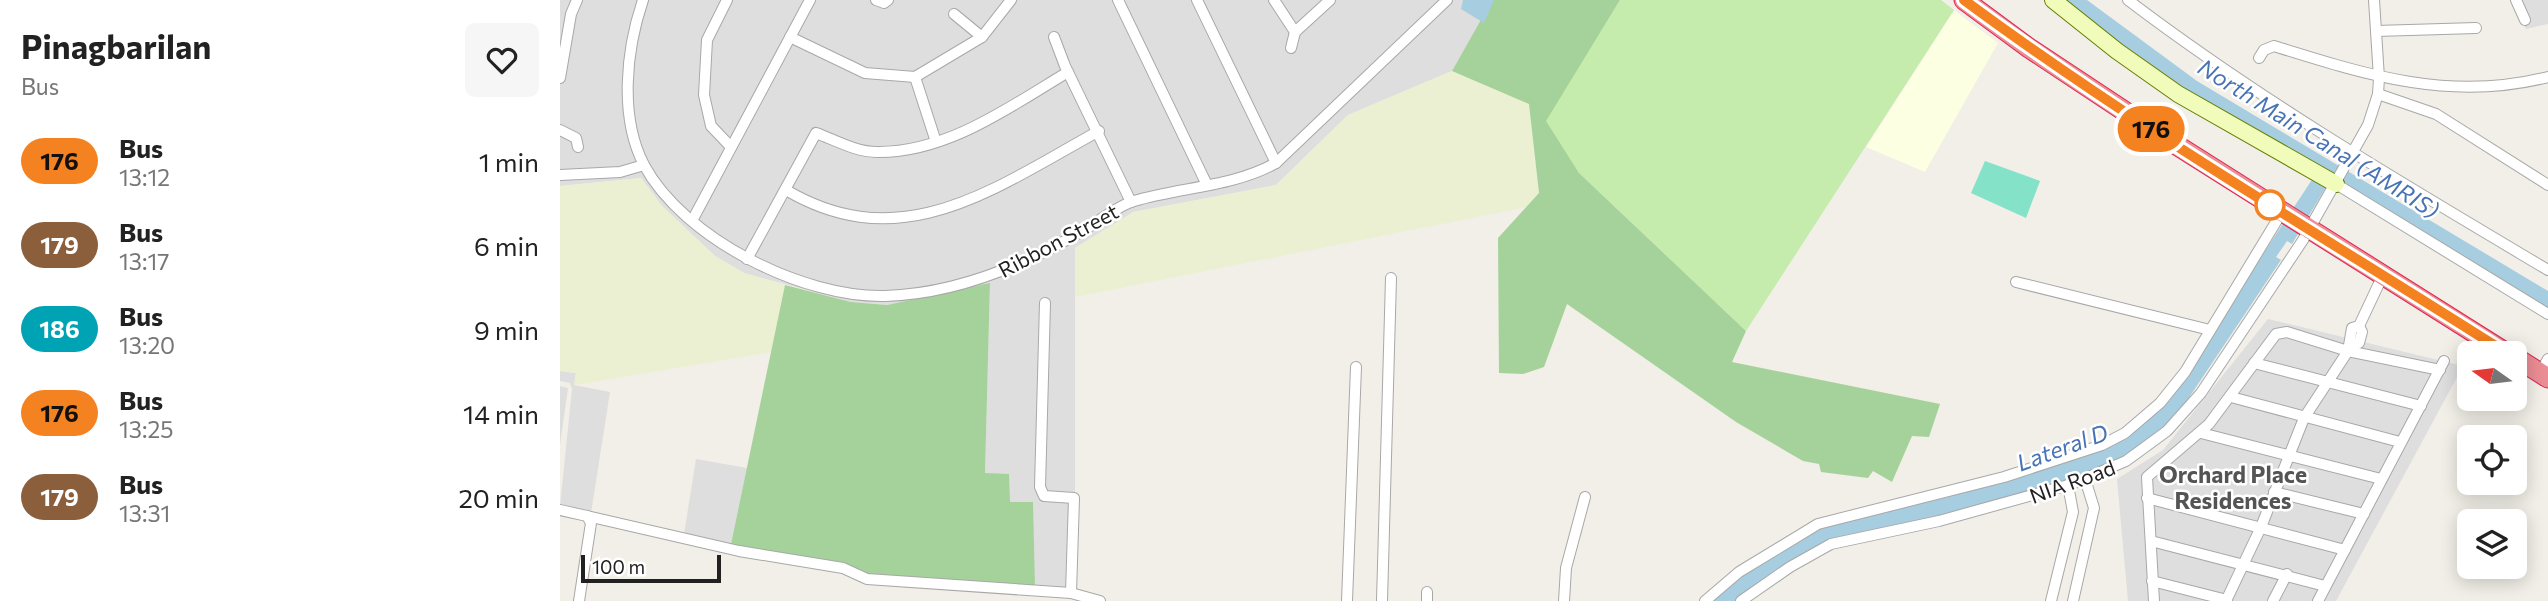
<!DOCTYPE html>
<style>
body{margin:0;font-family:Commissioner,sans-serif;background:#f6f6f6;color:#222;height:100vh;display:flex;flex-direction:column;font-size:26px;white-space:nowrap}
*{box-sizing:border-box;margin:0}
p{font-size:23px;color:#767676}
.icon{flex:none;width:38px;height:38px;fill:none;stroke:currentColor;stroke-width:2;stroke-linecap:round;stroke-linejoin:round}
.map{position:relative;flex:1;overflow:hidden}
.details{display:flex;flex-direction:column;background:#fff;width:560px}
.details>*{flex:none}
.badge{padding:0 14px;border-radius:23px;font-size:24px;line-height:46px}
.needle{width:46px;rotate:284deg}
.tools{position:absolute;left:1897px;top:341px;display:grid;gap:14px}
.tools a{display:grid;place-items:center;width:70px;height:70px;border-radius:10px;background:#fff;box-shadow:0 4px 18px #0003;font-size:35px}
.scale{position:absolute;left:21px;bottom:18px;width:140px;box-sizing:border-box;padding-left:7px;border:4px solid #212121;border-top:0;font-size:19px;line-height:24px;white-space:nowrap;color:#212121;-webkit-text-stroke:5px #fff;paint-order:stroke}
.map>.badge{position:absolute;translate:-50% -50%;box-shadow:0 0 0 4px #fff}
.round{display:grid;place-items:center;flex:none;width:74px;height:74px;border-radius:10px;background:#f6f6f6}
.headline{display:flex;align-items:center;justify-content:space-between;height:119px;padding:0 21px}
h1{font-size:33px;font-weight:700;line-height:52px}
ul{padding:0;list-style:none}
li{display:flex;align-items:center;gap:21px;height:84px;padding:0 21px}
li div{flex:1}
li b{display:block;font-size:26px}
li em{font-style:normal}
li .badge{min-width:77px;font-weight:700;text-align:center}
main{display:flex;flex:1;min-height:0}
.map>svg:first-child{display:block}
.residential{fill:#dfdede}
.education{fill:#fcffe2}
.farmland{fill:#ebf0d2}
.grass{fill:#c5ecac}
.forest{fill:#a5d29a}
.pitch{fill:#83e2c7}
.water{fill:#a6cde0}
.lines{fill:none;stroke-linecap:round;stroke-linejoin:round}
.canal{stroke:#a6cde0;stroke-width:10}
.street-casing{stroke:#a8a8a8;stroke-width:12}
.secondary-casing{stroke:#647e01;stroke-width:18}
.highway-casing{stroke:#e2224f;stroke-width:21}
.street{stroke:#fff;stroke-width:10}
.secondary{stroke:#f2fcba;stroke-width:16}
.highway{stroke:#ea8d94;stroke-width:19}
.line-casing{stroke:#fff;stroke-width:16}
.line{stroke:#f58220;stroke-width:10}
.stop-dot{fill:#fff;stroke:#f58220;stroke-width:3.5}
.labels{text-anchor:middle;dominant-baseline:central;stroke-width:5;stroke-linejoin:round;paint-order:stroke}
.street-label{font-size:21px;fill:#212121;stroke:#fff}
.water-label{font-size:23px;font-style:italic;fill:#4873b5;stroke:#fff}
.neighbourhood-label{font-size:23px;font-weight:bold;fill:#545454;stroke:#fff}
</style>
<main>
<section class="details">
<div class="headline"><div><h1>Pinagbarilan</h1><p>Bus</p></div><a class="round"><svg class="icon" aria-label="heart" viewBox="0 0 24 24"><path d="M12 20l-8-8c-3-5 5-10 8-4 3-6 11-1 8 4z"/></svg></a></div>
<ul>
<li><span class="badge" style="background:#f58220;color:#111">176</span><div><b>Bus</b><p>13:12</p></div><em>1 min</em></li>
<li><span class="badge" style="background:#8b5e3c;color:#fff">179</span><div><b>Bus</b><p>13:17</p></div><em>6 min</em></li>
<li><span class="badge" style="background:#00a3b4;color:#fff">186</span><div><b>Bus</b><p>13:20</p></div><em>9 min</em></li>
<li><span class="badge" style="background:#f58220;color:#111">176</span><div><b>Bus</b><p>13:25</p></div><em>14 min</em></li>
<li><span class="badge" style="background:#8b5e3c;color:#fff">179</span><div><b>Bus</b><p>13:31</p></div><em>20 min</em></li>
</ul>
</section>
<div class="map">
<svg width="1988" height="601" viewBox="0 0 1988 601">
<rect width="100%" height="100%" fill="#f1efe7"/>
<!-- residential -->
<g class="residential">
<polygon points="0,0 932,0 892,71 788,115 716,185 574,212 515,248 515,497 485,493 480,304 477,493 479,498 508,499 511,503 509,591 475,588 450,502 425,473 430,284 327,305 291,302 184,273 155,256 102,206 81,178 0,186"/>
<polygon points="1950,0 1988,0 1988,24 1966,29"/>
<polygon points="1708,319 1903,366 1776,601 1568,601 1557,479 1603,450"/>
<polygon points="0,371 16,373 14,385 50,392 31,513 0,506 12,389 10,383 0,381"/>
<polygon points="0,386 8,388 0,445"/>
<polygon points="136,459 187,468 171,544 124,534"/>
</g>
<!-- education -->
<polygon class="education" points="1394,10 1438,43 1365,172 1306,147"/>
<!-- farmland -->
<g class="farmland">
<polygon points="892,71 969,103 979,194 967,207 515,297 515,248 573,212 716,185 788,115"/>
<polygon points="81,178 102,206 155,256 184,273 225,285 211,352 14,385 16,373 0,371 0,186"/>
</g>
<!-- grass -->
<polygon class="grass" points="1060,0 1381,0 1394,10 1186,331 1019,173 985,121"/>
<!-- forest -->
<g class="forest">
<polygon points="932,0 1060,0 986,121 1019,173 1186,331 1172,362 1380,404 1369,437 1352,436 1332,482 1313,471 1308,478 1261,472 1259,464 1243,461 1176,422 1007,304 984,367 963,374 939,373 938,238 979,193 969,104 892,71"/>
<polygon points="430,283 425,473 449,474 450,502 473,502 475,588 328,579 171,544 225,285 291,302 327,305"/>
</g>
<!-- pitch -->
<polygon class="pitch" points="1425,161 1480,181 1466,218 1411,193"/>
<!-- water -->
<g class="water">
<polygon points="903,0 934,0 924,23 901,9"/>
<path d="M1505,0H1527L1637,81L1988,291V309L1772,177L1732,244L1727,241L1716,257L1721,260L1616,417L1565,456L1519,477L1382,515L1271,540L1169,601H1151L1188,571L1261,527L1388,497L1501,463L1603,406L1759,169C1667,120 1585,66 1505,0Z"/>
</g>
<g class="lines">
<!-- canal -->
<polyline class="canal" points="1175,601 1213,571"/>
<defs>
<g id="street">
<path d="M83,0C66,50 59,117 84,165C124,239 243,298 325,296C393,294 462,266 519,233C537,223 555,207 574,201C621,187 673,187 716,163L887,0"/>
<polyline points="167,0 147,40 144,95 151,126 171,147"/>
<polyline points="316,0 324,3 328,0"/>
<polyline points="558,0 647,185"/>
<polyline points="637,0 716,163"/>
<polyline points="714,0 735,32 770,0"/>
<path d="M1568,0C1701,101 1845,185 1988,270"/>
<polyline points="1956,0 1965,20"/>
<polyline points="394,14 422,37"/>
<polyline points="1816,31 1916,28"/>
<polyline points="230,37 305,73 355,77 422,37 451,0"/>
<polyline points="494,37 505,66 571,202"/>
<polyline points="731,48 735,32"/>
<path d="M1699,58L1704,50L1714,46C1807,75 1890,102 1988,77"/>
<polyline points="355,77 376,142"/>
<polyline points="0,78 11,14 17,0"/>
<polyline points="1818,94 1876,114 1988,185"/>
<polyline points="0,130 16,138 18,147"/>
<polyline points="0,175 60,172 84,165"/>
<polyline points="1776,184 1988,314"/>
<path d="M226,190C343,259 436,187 539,131"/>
<polyline points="133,219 250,0"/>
<path d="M187,259L256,133C275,140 296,152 317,152C387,153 451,106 508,72"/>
<polyline points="1456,282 1650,330"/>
<polyline points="485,303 480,487 484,496 514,498 511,593"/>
<polyline points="1790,346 1799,343 1802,332 1799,326"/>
<polyline points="1694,363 1861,406"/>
<polyline points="1980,373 1988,359"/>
<polyline points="1671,397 1840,442"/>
<polyline points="1641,433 1821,479"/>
<polyline points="1714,492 1804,514"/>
<polyline points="1587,498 1785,550"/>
<polyline points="0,510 27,516 31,523 19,601"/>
<polyline points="27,516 179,551 283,568 307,579 511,593 540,601"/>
<polyline points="1591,541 1765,586"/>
<polyline points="1592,581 1667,600"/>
<polyline points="787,601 796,367"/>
<polyline points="822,601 831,278"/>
<polyline points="867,601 867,592"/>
<polyline points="1004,601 1006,568 1025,497"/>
<polyline points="1145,601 1179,572 1258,524 1444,477 1542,445 1565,433 1600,403 1625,372 1722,212"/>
<polyline points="1181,601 1230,567 1271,544 1379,521 1512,484 1566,461 1607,431 1641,393 1743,240 1808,125 1818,94 1819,78 1814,0"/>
<polyline points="1491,601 1513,512 1508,485"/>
<polyline points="1513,601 1534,508 1525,479"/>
<polyline points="1594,601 1587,477 1649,424 1716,334 1727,332 1788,351 1880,370"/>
<polyline points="1666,601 1701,527 1744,418 1788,351 1792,328 1799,326 1823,275"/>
<polyline points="1713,601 1727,574"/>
<polyline points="1758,601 1884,361"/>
</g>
<polyline id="secondary" points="1493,0 1557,51 1618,94 1776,184"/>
<g id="highway">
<polyline points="1404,0 1469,48 1599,134 1948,354"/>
<polyline points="1955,357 1988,378"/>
</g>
</defs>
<!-- street casing -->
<use href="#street" class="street-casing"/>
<!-- secondary casing -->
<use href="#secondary" class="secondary-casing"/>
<!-- highway casing -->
<use href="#highway" class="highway-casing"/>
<!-- street -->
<use href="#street" class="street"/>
<!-- secondary -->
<use href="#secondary" class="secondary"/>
<!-- highway -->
<use href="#highway" class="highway"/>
</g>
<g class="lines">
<defs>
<path id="line" d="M1404,0C1578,129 1766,238 1948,354"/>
</defs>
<!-- line casing -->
<use href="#line" class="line-casing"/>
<!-- line -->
<use href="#line" class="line"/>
</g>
<!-- markers -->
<circle class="stop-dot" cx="1710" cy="205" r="14"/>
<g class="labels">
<!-- street labels -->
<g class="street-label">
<text transform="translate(498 240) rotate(-28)">Ribbon Street</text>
<text transform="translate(1512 481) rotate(-20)">NIA Road</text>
</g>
<!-- water labels -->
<g class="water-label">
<text transform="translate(1759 138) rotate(32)">North Main Canal (AMRIS)</text>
<text transform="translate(1502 447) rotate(-20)">Lateral D</text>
</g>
<!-- neighbourhood labels -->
<g class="neighbourhood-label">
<text x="1673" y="474">Orchard Place<tspan x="1673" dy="26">Residences</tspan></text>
</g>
</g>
</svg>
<div class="tools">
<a><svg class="needle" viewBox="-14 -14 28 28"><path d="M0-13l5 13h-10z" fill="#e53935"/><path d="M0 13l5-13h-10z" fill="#767676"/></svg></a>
<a><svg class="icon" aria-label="locate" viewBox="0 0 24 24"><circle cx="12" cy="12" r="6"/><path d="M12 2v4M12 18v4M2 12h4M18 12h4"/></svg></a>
<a><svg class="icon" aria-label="layers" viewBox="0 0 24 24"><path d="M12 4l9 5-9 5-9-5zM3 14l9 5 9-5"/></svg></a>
</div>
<div class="scale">100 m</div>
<b class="badge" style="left:1591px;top:129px;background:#f58220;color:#111">176</b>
</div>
</main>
